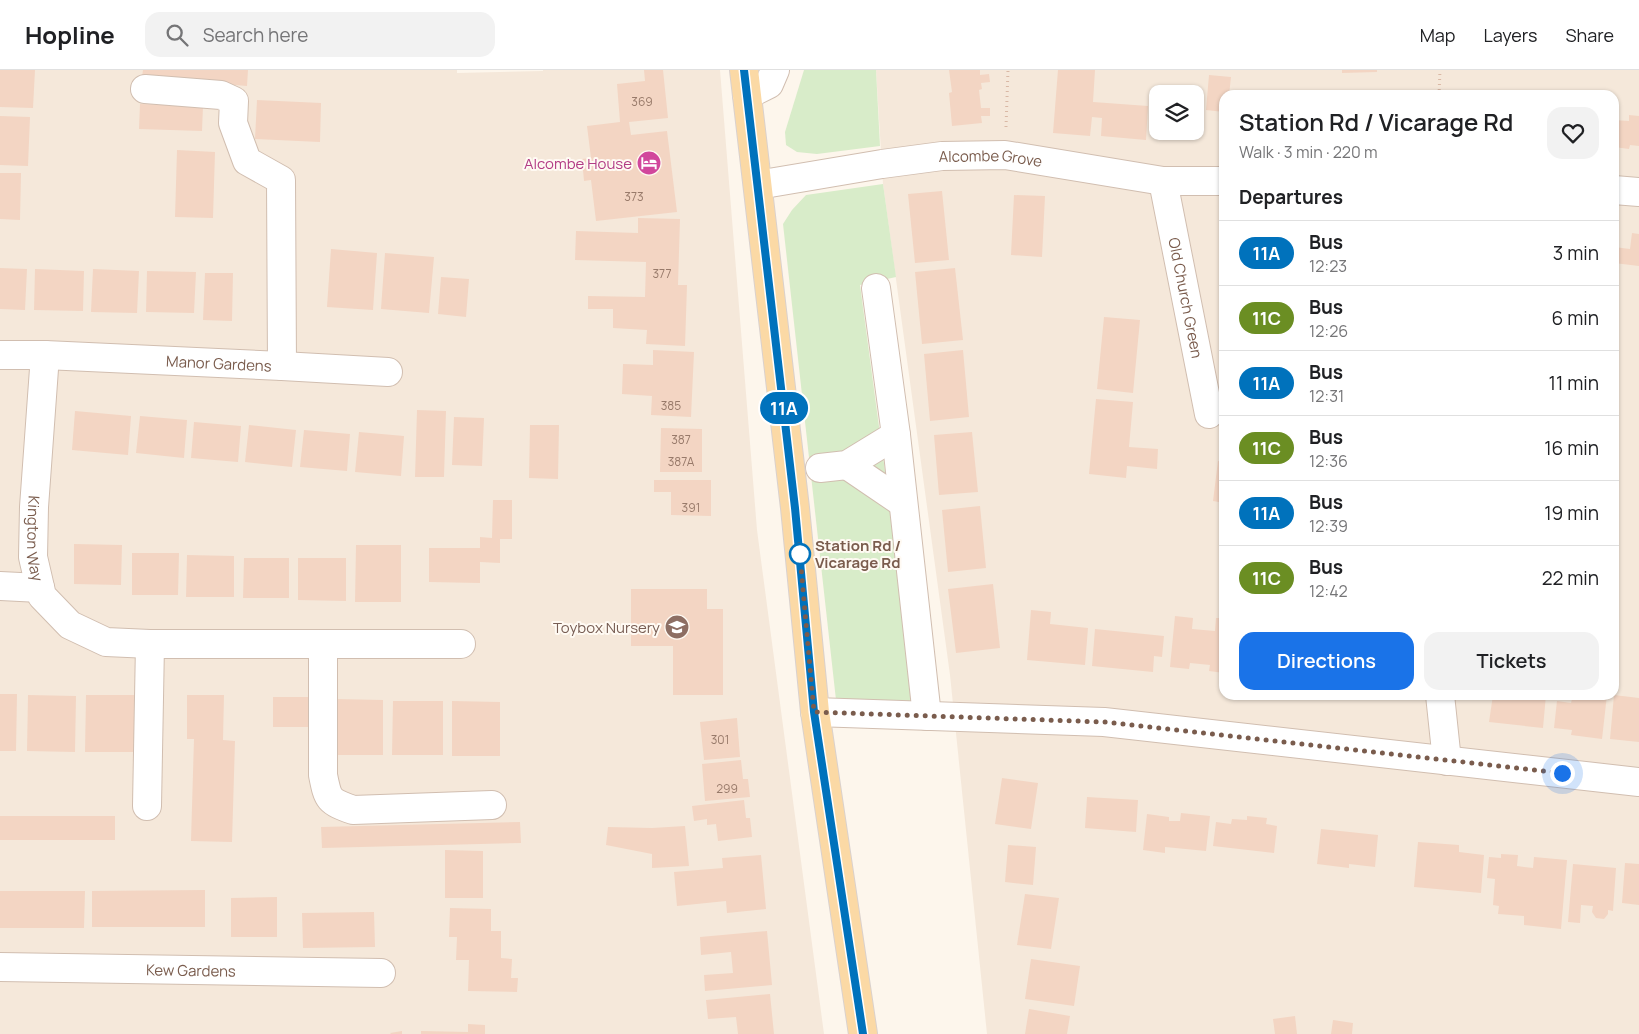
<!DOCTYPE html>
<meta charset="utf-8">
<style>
body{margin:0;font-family:Manrope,sans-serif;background:#f2f2f2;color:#202124;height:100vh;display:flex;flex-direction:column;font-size:19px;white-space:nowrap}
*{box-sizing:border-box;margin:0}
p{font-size:16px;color:#757577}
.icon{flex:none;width:28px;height:28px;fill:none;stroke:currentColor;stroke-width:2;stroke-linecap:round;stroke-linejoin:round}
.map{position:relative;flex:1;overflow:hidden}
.side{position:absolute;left:1219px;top:20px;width:400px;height:610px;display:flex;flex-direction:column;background:#fff;border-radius:15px;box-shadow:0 1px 4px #0004}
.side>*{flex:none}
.badge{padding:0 10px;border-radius:16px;font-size:18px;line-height:32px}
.buttons{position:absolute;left:1149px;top:15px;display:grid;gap:10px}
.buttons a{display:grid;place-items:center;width:55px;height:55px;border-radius:10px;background:#fff;box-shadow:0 1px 4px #0004;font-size:25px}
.you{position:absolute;width:25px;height:25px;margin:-12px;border:4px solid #fff;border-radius:50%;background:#1a73e8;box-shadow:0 0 0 8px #1a73e833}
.map>.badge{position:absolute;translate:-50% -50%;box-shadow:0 0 0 2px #fff}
h2{padding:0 20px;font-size:19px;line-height:45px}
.round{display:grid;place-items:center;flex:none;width:52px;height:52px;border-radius:15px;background:#f2f2f2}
.headline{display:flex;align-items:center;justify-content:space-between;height:85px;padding:0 20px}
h1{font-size:24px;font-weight:600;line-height:38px}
.primary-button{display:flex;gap:10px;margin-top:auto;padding:10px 20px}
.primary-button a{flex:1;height:58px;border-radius:15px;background:#1a73e8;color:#fff;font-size:20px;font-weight:600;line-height:58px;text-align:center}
.primary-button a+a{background:#f2f2f2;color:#202124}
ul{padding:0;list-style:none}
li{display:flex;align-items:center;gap:15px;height:65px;padding:0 20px;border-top:1px solid #e0e0e0}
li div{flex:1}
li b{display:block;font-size:19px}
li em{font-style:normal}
li .badge{min-width:55px;font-weight:700;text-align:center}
header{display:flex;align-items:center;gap:30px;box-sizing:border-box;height:70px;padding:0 25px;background:#fff;border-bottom:1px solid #e0e0e0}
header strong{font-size:24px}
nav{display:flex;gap:28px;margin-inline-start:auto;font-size:18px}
.search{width:350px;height:45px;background:#f2f2f2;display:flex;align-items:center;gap:12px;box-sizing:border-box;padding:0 18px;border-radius:15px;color:#757577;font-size:19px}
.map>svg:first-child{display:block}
.residential{fill:#f5e8da;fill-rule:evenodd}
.green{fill:#d8ecc9}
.building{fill:#f3d5c3}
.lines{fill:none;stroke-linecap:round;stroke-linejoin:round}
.minor-casing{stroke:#d1beb0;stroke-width:30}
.major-casing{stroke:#dad1cd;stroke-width:30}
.path{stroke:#d9b8a5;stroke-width:3;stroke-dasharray:1 4;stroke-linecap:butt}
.minor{stroke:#fff;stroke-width:28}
.major{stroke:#fbd9a5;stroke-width:28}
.line-casing{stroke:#fff;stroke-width:11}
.line{stroke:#0072bc;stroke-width:8}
.walk{stroke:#7a5c4d;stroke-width:5;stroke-dasharray:0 9}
.stop-dot{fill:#fff;stroke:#0072bc;stroke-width:2.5}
.labels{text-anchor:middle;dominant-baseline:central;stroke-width:4;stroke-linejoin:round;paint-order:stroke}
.number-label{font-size:12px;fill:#987a6a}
.street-label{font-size:15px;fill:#7a5c4d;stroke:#fffaf3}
.hotel-label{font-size:15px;fill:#b23c85;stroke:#fffaf3;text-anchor:end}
.stop-label{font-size:15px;font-weight:bold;fill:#7a5c4d;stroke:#fffaf3;text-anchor:start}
.education-label{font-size:15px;fill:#785e54;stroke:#fffaf3;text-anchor:end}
</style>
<header>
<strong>Hopline</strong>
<div class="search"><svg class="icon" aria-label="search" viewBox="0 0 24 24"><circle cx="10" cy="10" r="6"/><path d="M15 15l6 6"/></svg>Search here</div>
<nav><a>Map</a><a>Layers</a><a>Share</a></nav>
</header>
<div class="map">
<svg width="1639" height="964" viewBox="0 0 1639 964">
<rect width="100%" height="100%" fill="#fdf6ec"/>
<!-- residential -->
<g class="residential">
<polygon points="0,0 457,0 457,3 543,1 543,0 720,0 757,460 824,964 0,964"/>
<path d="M876,0H1639V964H987L950,605L883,114ZM1158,24H1195V61H1158ZM1224,25H1614V625H1224Z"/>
</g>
<!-- green -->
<g class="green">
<polygon points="804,0 876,0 880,76 817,84 797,82 786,75 785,62"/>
<polygon points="883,114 896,207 860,215 916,632 836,630 783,154 792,140 806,125"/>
</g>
<!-- building -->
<g class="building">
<polygon points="0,0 35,0 33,38 0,37"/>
<polygon points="143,0 248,0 247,16 142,7"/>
<polygon points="644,0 663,0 668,48 629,52 631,65 667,61 677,142 596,151 591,110 584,111 582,89 591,88 587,56 620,52 617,14 645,11"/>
<polygon points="949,0 980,0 980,5 989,4 990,12 981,13 982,19 979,20 981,38 990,38 990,46 981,46 982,53 952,56 949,23 952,22"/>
<polygon points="1058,0 1095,0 1093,32 1148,36 1146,70 1101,66 1102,48 1092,47 1090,66 1053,63"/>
<polygon points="1342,0 1377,0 1377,2 1342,3"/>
<polygon points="1209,5 1231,7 1229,25 1224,25 1224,42 1206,40"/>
<polygon points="257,30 321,33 320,72 255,69"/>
<polygon points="140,34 203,36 202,61 139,59"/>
<polygon points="1629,45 1639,46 1639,76 1630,75 1629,79 1614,77 1614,50 1629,51"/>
<polygon points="0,46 30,47 28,96 0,95"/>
<polygon points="177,80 215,82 213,148 175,147"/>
<polygon points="0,103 21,103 20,150 0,149"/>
<polygon points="942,121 949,190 915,193 908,124"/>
<polygon points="1014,125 1045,126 1042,187 1011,185"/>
<polygon points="638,148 680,149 678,215 687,215 685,276 646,274 647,260 613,258 613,239 588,239 588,226 645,227 646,192 575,190 576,161 638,163"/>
<polygon points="1632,163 1639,164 1639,196 1614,193 1614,177 1630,179"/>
<polygon points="331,179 377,183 373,240 327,237"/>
<polygon points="385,183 434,187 429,243 381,239"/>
<polygon points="0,198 27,199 25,240 0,239"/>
<polygon points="955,198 963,270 922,274 915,202"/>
<polygon points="35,199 84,201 83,241 34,240"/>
<polygon points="93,199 139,201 137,243 91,242"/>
<polygon points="147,201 196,202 194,243 146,242"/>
<polygon points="205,203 233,203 232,251 203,250"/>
<polygon points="441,207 469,209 466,247 438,244"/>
<polygon points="1104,247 1140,250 1133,323 1097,319"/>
<polygon points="653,280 694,282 691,347 651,345 652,326 622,324 623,294 653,295"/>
<polygon points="963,280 969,347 930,351 924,284"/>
<polygon points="1096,329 1133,332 1129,377 1158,379 1157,399 1127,396 1126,408 1089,404"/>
<polygon points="417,340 446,341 444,407 415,407"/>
<polygon points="75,341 131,346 128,385 72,380"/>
<polygon points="140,346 187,350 184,388 136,383"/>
<polygon points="454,347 484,348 482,396 452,395"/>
<polygon points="194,352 241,356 238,392 191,388"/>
<polygon points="249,355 296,360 292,397 245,392"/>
<polygon points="530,355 559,355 558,409 529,408"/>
<polygon points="661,358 702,359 702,402 660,402"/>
<polygon points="304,360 350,364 347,401 300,397"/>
<polygon points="359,362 404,366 401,406 355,402"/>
<polygon points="972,362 978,422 939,425 934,365"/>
<polygon points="1218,391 1224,392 1224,433 1213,431"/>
<polygon points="654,410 711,410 711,446 671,445 671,422 654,422"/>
<polygon points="493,430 512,430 512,469 500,469 500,493 480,492 480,513 429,512 429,478 480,478 480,467 492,468"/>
<polygon points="980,436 986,498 948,502 942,440"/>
<polygon points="74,474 122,475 121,515 74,514"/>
<polygon points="356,475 401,475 401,532 355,532"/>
<polygon points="132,483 179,483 178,525 132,525"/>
<polygon points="187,485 234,486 234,527 186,527"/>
<polygon points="244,488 289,488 289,528 243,528"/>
<polygon points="298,488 346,488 346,531 298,530"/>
<polygon points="993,514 1000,578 956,583 948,519"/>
<polygon points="631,519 707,519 707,539 723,539 723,625 673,625 673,576 631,576"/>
<polygon points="1031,540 1051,542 1050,554 1088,558 1085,595 1027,590"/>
<polygon points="1175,546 1193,548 1192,559 1215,561 1216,548 1224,548 1224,603 1209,601 1210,595 1190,593 1189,599 1170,597"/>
<polygon points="1095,559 1164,566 1162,587 1154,586 1153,602 1092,596"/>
<polygon points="0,624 17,624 16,681 0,681"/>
<polygon points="28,625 76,626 75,682 27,681"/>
<polygon points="86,625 135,625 135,682 85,682"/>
<polygon points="187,625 224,625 223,670 235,671 232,772 191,771 194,669 187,669"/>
<polygon points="1493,625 1546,625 1543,658 1489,652"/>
<polygon points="1573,625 1607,625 1602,669 1571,665 1572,660 1554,658 1557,631 1571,633"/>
<polygon points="1614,625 1639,628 1639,672 1610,669"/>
<rect x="273" y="627" width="40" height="30"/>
<polygon points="335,629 383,630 383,685 335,685"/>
<polygon points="393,631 443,631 443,685 392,685"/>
<polygon points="452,631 500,632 500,686 452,686"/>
<polygon points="737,648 740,687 704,690 700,652"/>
<polygon points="741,690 743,709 748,709 750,727 705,731 702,694"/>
<polygon points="1002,708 1038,713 1031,759 995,754"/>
<polygon points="1087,727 1138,730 1136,762 1085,758"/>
<polygon points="744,730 746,748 750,748 752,767 718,771 716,754 707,755 707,749 694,751 692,736"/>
<polygon points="1181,743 1210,746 1206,781 1165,777 1165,783 1143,780 1147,744 1169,747 1169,751 1180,751"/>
<rect x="0" y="746" width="115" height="24"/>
<polygon points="1247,746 1267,748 1266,754 1277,756 1274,783 1213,776 1216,752 1231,754 1232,749 1247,750"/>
<polygon points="520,752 521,773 322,778 321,757"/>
<polygon points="685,756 689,796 652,798 652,784 606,775 608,757 652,758"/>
<polygon points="1321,759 1378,765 1375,797 1349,794 1349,798 1317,794"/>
<polygon points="1418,772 1459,775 1459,782 1484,785 1481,823 1414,817"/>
<polygon points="1008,775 1036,777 1033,815 1005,812"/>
<polygon points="445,780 483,781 483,828 445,828"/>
<polygon points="1501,784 1518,785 1517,796 1533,798 1534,787 1567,790 1561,859 1524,855 1524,846 1498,844 1499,836 1493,835 1495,809 1487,808 1489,787 1501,788"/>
<polygon points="761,785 766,839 727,843 726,831 677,836 674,802 723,798 722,788"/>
<polygon points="1625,793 1639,794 1639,835 1622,833"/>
<polygon points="1573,794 1616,798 1613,841 1608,840 1608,844 1604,849 1596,848 1592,842 1593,836 1581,835 1580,853 1568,852"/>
<polygon points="205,820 205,857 92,857 92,821"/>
<polygon points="0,821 85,821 84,858 0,858"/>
<polygon points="1025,824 1059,828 1051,879 1017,875"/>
<polygon points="277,827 277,867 231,867 231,828"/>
<polygon points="450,838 491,839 491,861 501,861 501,888 512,889 511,908 518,908 517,922 468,921 469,890 456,890 457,867 449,867"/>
<polygon points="374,842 375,877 303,878 302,843"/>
<polygon points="767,861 772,915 705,921 704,905 733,903 731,882 701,885 700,867"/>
<polygon points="1031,889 1080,896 1074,936 1025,929"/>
<polygon points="770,924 774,964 738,964 736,947 708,949 706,930"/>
<polygon points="1029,939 1070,946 1067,964 1025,964"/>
<polygon points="1295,946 1297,964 1275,964 1273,949"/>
<polygon points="1333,950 1353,953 1352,964 1331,964"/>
<polygon points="468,954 485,955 485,964 421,964 421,961 468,962"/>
<polygon points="402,961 402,964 391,964 390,963"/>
</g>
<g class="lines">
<defs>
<g id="minor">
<polyline points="747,25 769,14 775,0"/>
<path id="s1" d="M1163,111L1209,344"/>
<path id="s2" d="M758,115L882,94L942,86L1005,85L1163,111H1224"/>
<polyline points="1614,120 1639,122"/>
<polyline points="876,218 896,365 927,646"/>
<path id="s3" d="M0,285H45L282,296L281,110L247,91L233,53L234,31L221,25L145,19"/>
<path id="s4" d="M45,285L34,437L33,487L42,526L70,555L106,572L150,574H461"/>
<polyline points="282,296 388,302"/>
<polyline points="847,395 903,433"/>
<polyline points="820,398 847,395 896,365"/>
<polyline points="0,516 40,518"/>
<path d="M323,574V705C328,730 328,731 353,740L492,735"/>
<polyline points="1440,625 1447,691"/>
<polyline points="815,642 1104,652 1639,712"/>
<polyline points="147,736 150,574"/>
<path id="s5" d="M0,897L381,903"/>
</g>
<polyline id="major" points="744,0 795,438 815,642 863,964"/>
</defs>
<!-- minor casing -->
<use href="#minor" class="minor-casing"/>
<!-- major casing -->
<use href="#major" class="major-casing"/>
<!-- path -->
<g class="path">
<polyline points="1439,25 1440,0"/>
<polyline points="1006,57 1008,0"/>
</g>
<!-- minor -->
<use href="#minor" class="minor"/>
<!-- major -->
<use href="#major" class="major"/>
</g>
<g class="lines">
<defs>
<polyline id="line" points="744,0 795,438 814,642 863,964"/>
</defs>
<!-- line casing -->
<use href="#line" class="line-casing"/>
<!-- line -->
<use href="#line" class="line"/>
<!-- walk -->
<polyline class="walk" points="800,484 799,475 814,642 1104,652 1562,703"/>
</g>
<!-- icons -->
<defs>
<symbol id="hotel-disc" viewBox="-11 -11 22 22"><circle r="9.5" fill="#d1479c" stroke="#fffaf3"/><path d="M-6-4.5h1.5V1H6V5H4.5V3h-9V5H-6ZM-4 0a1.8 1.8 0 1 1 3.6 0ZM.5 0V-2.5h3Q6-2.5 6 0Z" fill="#fff"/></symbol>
<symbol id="school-disc" viewBox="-11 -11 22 22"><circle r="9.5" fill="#8d6e63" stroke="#fffaf3"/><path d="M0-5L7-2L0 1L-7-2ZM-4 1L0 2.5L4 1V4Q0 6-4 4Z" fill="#fff"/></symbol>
</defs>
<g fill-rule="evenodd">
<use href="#hotel-disc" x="635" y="79" width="28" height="28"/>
<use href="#school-disc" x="663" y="543" width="28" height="28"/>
</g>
<!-- markers -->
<circle class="stop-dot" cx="800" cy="484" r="10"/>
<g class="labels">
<!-- number labels -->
<g class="number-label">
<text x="642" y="31">369</text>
<text x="634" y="126">373</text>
<text x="662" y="203">377</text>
<text x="671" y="335">385</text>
<text x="681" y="369">387</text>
<text x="681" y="391">387A</text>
<text x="691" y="437">391</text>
<text x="720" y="669">301</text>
<text x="727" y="718">299</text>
</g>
<!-- street labels -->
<g class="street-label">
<text stroke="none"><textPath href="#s2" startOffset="235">Alcombe Grove</textPath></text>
<text stroke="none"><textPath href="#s1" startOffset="119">Old Church Green</textPath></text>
<text stroke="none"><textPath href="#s3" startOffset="219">Manor Gardens</textPath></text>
<text stroke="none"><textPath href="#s4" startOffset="184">Kington Way</textPath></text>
<text stroke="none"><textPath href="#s5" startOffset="191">Kew Gardens</textPath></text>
</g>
<!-- hotel labels -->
<g class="hotel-label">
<text x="632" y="93">Alcombe House</text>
</g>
<!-- stop labels -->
<g class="stop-label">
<text x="815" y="475">Station Rd /<tspan x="815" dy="17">Vicarage Rd</tspan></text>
</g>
<!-- education labels -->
<g class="education-label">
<text x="660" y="557">Toybox Nursery</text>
</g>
</g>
</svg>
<div class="buttons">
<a><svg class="icon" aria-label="layers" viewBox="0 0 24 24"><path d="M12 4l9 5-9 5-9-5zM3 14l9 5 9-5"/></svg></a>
</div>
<div class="you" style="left:1562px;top:703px"></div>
<b class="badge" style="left:784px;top:338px;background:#0072bc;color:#fff">11A</b>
<section class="side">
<div class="headline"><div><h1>Station Rd / Vicarage Rd</h1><p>Walk · 3 min · 220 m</p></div><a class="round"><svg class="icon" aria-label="heart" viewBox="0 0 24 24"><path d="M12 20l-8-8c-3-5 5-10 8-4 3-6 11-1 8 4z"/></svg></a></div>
<h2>Departures</h2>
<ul>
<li><span class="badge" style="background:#0072bc;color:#fff">11A</span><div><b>Bus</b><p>12:23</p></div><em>3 min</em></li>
<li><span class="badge" style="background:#6b8e23;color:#fff">11C</span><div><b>Bus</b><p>12:26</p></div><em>6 min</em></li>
<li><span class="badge" style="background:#0072bc;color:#fff">11A</span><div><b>Bus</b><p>12:31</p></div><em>11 min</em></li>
<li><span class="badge" style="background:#6b8e23;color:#fff">11C</span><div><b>Bus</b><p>12:36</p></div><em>16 min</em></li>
<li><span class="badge" style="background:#0072bc;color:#fff">11A</span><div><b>Bus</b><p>12:39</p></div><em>19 min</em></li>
<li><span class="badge" style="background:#6b8e23;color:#fff">11C</span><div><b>Bus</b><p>12:42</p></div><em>22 min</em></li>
</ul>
<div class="primary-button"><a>Directions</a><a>Tickets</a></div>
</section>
</div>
